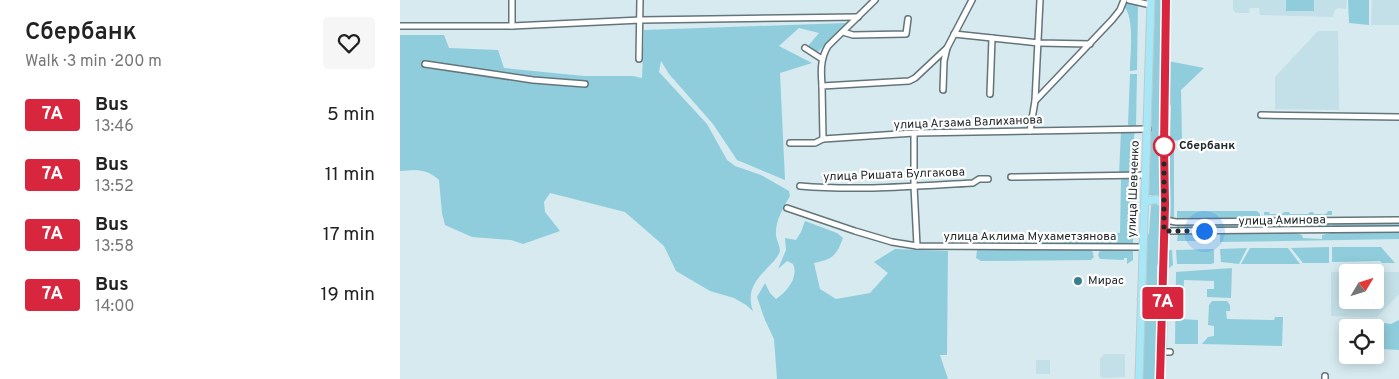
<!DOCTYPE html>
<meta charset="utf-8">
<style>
body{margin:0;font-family:Overpass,sans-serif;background:#f6f6f6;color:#222;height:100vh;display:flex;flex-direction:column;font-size:19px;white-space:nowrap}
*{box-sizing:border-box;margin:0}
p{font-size:16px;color:#767676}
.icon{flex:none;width:28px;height:28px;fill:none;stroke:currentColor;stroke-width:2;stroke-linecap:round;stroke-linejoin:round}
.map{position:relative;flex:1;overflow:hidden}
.details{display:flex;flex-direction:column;background:#fff;width:400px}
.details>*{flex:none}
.badge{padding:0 10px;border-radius:4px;font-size:18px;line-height:32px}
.needle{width:32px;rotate:52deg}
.controls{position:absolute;left:939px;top:264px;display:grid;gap:10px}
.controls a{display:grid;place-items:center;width:45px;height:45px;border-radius:5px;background:#fff;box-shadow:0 2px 12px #0003;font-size:25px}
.you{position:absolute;width:25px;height:25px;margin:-12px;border:4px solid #fff;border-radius:50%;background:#1a73e8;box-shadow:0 0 0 8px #1a73e833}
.map>.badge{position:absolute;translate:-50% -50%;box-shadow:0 0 0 2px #fff}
.round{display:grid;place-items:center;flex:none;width:52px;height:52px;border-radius:5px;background:#f6f6f6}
.summary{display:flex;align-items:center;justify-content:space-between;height:85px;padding:0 25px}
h1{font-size:24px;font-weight:600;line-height:38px}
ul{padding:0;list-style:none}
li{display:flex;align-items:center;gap:15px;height:60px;padding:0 25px}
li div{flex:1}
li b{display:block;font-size:19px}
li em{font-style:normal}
li .badge{min-width:55px;font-weight:700;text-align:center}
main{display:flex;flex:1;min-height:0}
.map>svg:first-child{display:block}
.built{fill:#c3e0e8;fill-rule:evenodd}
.green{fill:#90cddc}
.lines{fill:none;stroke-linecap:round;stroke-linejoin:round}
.minor-casing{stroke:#64757a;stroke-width:8}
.major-casing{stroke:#c5c7c8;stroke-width:9}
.minor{stroke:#fff;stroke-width:5}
.major{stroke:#a6e8f7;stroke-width:7}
.line-casing{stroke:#fff;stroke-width:11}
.line{stroke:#d7263d;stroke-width:8}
.walk{stroke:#21292b;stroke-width:5;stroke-dasharray:0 9}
.stop-dot{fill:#fff;stroke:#d7263d;stroke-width:2.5}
.poi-dot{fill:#3a7d8d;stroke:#fff;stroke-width:2}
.labels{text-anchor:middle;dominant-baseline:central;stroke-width:4.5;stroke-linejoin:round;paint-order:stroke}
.street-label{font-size:12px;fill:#21292b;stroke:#fff}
.stop-label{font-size:12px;font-weight:bold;fill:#21292b;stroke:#fff;text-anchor:start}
.poi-label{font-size:12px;fill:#21292b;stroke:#fff;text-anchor:start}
</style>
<main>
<section class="details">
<div class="summary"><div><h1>Сбербанк</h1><p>Walk · 3 min · 200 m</p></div><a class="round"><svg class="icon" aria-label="heart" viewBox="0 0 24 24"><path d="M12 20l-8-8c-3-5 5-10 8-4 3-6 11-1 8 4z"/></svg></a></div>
<ul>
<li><span class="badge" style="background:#d7263d;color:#fff">7А</span><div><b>Bus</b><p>13:46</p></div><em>5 min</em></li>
<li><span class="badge" style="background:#d7263d;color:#fff">7А</span><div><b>Bus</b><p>13:52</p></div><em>11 min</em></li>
<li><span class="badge" style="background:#d7263d;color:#fff">7А</span><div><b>Bus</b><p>13:58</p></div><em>17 min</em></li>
<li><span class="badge" style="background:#d7263d;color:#fff">7А</span><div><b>Bus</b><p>14:00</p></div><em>19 min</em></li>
</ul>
</section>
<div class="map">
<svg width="999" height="379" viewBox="0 0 999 379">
<rect width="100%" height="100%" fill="#d6eaef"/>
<!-- built -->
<g class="built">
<polygon points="833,0 947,0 946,9 938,8 934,11 933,17 860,15 859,8 850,8 849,13 836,13 833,10"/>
<polygon points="972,0 999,0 999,25 971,25"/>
<polygon points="918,31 938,31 939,110 875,109 875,77"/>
<path d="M931,272H999V294L977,317L931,316ZM948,272H975V300H948Z"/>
<polygon points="704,354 725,354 725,377 702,378 700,376 700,359"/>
<rect x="636" y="360" width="14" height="14"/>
</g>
<!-- green -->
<g class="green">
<polygon points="755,0 762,0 762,198 749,195"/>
<rect x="886" y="0" width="28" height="11"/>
<polygon points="948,0 969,0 969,25 949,23"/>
<path d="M727,2L738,5L737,70L730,71C730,54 735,19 724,6Z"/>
<path d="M446,23L418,52L408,46L419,33L399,28L379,46L412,63L380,73L385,180L337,160L313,124L269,74L261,61L259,72L307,124L327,160L335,166L361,175L389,191L390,196C383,208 375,221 376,236C377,241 380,246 380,251C379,255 376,258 374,261C359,277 345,288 353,311L346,305L334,298L310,291L276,271L264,246L225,212L150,193L144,202L145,212L160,231L123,244L111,240L72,237L45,225L42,213L39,180C26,168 17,170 0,171V35H44L49,48L98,50L104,68L184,76H233L242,78L244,30Z"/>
<polygon points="768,61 804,68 781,90 782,140 770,141 771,105 770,105"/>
<polygon points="730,74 737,74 736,127 729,127 728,124"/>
<polygon points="736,130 734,135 735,174 719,174 721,131"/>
<path d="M774,148V220C765,215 766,207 770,199V150Z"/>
<polygon points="721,177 735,177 733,243 642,244 641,232 720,233"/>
<polygon points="754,202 762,206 760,260 757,266 757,301 753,303 748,303 746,300 747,238 749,233 751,205"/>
<polygon points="777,211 857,211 860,214 860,219 777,220"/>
<polygon points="928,211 932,211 932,215 864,215 864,212 869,212 870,214 882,214 884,212 889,212 890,214 908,214 910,212 913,212 914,214 926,214"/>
<path d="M405,221L437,233L443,238C436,257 432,259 414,263L420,289L436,299L470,293L488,273L474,262L495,249L548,251L547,355H540L548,379H614H377L374,339L365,320L357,297L365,283L370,293L376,299C387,292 399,277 393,264L387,261L378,269L386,250L385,238L396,240L401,232Z"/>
<polygon points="932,223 999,223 999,226 931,227"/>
<polygon points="777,224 861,224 863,226 777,228"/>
<polygon points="879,224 930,224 930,227 879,228"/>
<polygon points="892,232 902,235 903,238 922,239 922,235 931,233 999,232 999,239 820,242 820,235 823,233"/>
<polygon points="778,233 813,233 814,241 777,241"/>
<polygon points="929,247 929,263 903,263 891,248"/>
<polygon points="932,247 981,247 995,263 982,263 980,261 932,262"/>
<polygon points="847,248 839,264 821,262 820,249"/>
<polygon points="850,248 888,248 900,264 841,264"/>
<polygon points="814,249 814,263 811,264 777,264 776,250"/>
<polygon points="577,250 692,250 694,257 691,260 581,261 576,258"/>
<polygon points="700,250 733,251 733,260 727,264 727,258 724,258 724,260 700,259 698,255"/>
<polygon points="766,250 772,250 773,265 769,268 768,271 767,348 765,347"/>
<polygon points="832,268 831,298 807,297 807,289 814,289 814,281 784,280 782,319 798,320 798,344 775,344 776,272"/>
<polygon points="812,301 827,301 830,305 830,311 826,311 827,319 874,320 875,317 883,317 882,346 802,344 808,337 814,336 814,326 808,325 809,305"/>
<polygon points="745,309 749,311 759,309 756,379 743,379"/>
<polygon points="999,320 999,350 982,349 984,323 991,324"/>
</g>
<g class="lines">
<defs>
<g id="minor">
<polyline points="112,0 112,26"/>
<polyline points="729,0 751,5"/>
<polyline points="0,26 112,26 241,20 458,17"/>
<polyline points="443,32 453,35 506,34 508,19"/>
<polyline points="554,34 639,43 690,44"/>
<polyline points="405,48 422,59"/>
<polyline points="239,59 240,0"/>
<polyline points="25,64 133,80 185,84"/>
<path d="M422,86C421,72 420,59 428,46L475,0"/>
<polyline points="543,90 544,61 547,48 572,0"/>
<polyline points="590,94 592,38"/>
<polyline points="635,101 640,0"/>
<polyline points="861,115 999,117"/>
<polyline points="630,131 635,101 712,20 720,10 724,0"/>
<polyline points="514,133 514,186 517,246"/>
<polyline points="423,139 422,86 509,81 515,78 547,48"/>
<polyline points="390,143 415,143 423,139 514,133 748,129"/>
<polyline points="611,177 746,175"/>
<path d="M400,186C457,191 516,186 573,183L579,179H588"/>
<polyline points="387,208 455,231 492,242 517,246 743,247"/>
<polyline points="765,220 776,222 999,220"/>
<polyline points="764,231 999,229"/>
<polyline points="761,352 770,352"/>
<polyline points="925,379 925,376"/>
</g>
<g id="major">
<polyline points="745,202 756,199 765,205"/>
<path d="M741,299C748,309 756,308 763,299"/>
<polyline points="739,379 751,0"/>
<path d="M760,379C765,253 764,126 766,0"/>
</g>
</defs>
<!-- minor casing -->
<use href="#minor" class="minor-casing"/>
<!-- major casing -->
<use href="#major" class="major-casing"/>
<!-- minor -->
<use href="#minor" class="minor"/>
<!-- major -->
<use href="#major" class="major"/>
</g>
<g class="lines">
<defs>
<polyline id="line" points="760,379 765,205 764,147 766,0"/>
</defs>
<!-- line casing -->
<use href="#line" class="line-casing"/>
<!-- line -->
<use href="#line" class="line"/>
<!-- walk -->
<polyline class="walk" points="764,146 764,231 804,231"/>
</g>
<!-- markers -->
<circle class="stop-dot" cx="764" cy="146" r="10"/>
<circle class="poi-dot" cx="678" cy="281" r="5"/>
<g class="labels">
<!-- street labels -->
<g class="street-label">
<text transform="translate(568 123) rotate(-2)">улица Агзама Валиханова</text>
<text transform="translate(494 175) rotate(-2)">улица Ришата Булгакова</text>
<text transform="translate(734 189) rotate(-88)">улица Шевченко</text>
<text transform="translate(882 221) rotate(-1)">улица Аминова</text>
<text x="630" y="237">улица Аклима Мухаметзянова</text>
</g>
<!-- stop labels -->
<g class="stop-label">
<text x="779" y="146">Сбербанк</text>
</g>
<!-- poi labels -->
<g class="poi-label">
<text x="688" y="281">Мирас</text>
</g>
</g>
</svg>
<div class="controls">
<a><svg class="needle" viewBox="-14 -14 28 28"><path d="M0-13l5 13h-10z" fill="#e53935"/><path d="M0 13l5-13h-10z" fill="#767676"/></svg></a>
<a><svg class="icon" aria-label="locate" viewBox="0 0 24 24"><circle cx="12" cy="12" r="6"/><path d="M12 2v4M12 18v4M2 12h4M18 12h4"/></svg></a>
</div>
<div class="you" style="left:804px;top:231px"></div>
<b class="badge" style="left:763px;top:303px;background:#d7263d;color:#fff">7А</b>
</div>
</main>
